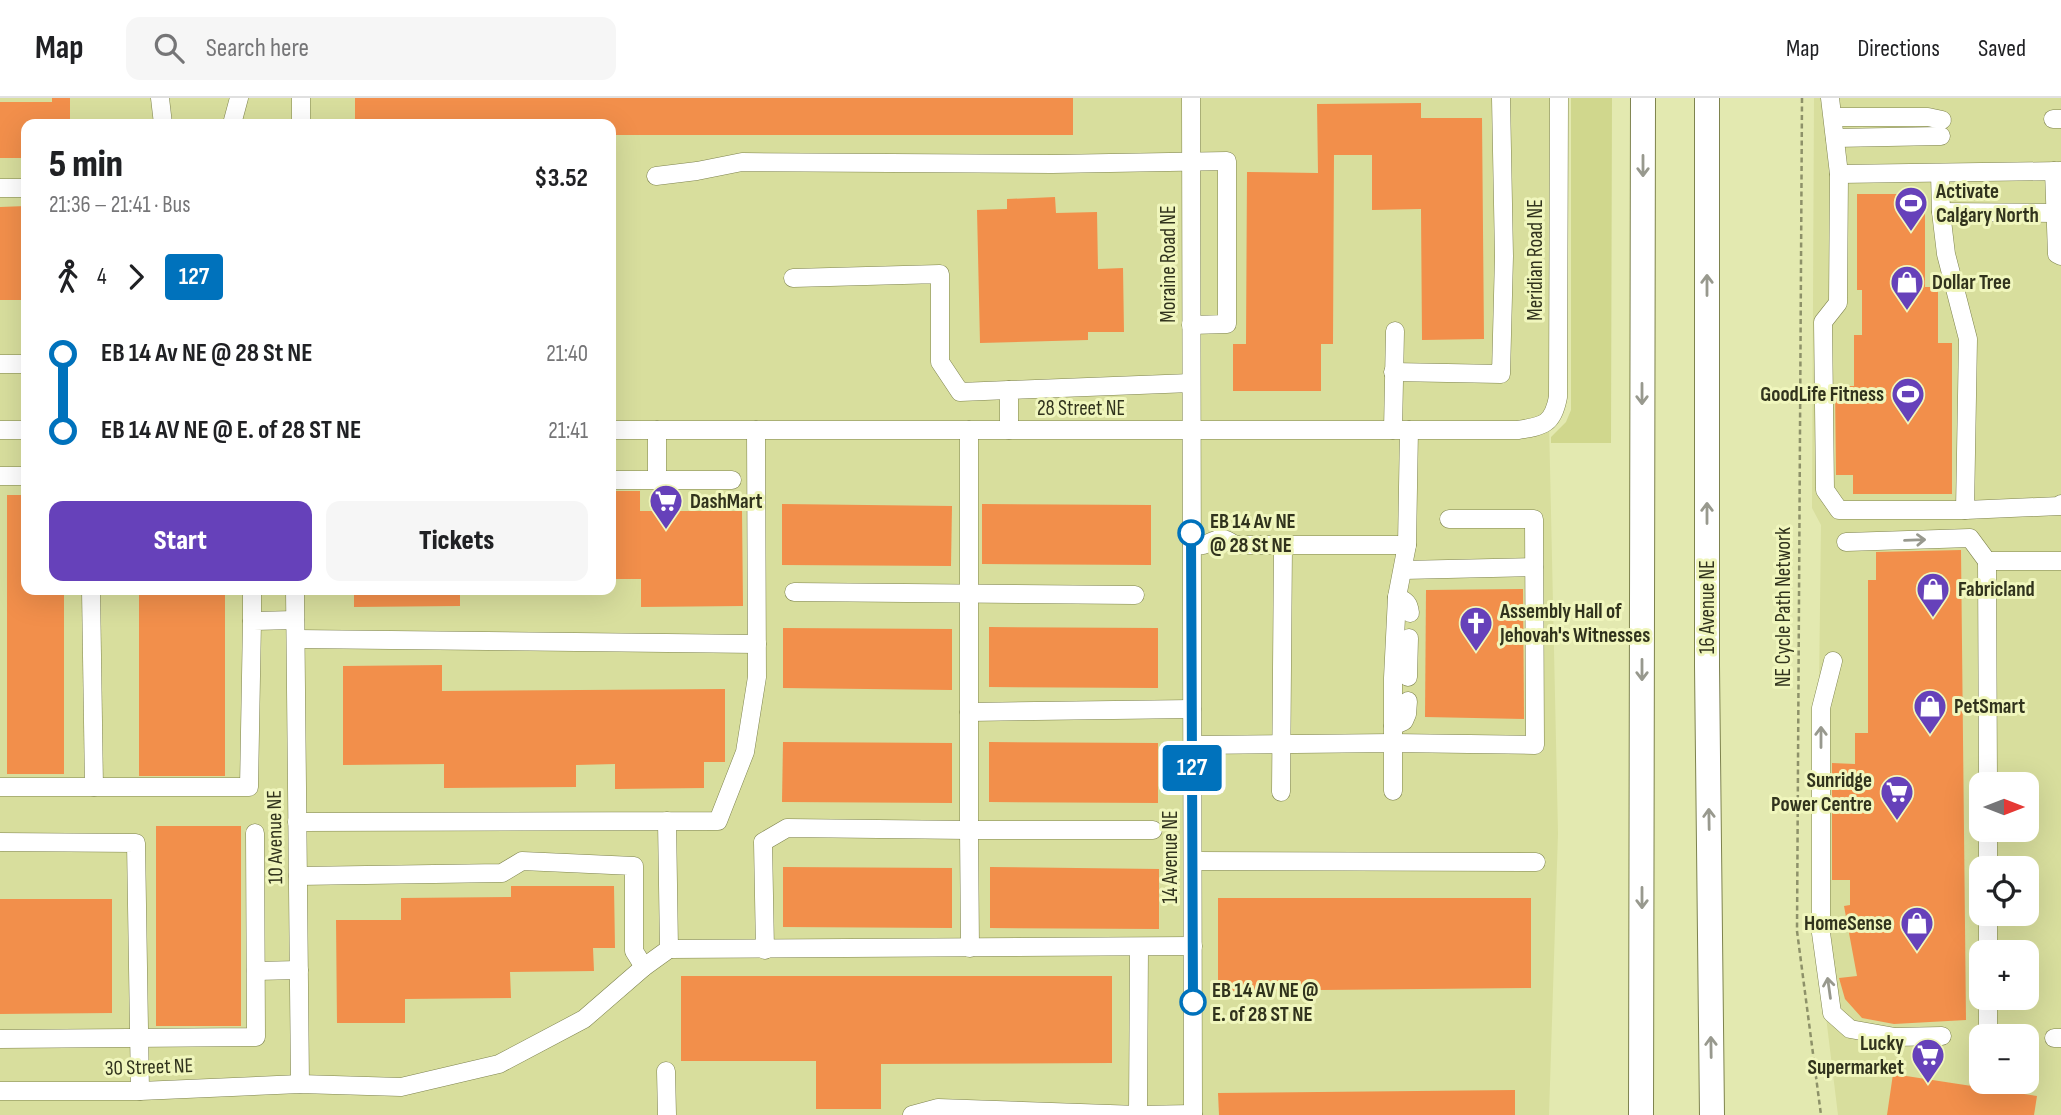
<!DOCTYPE html>
<meta charset="utf-8">
<style>
body{margin:0;font-family:"Sofia Sans Condensed",sans-serif;background:#f6f6f6;color:#202124;height:100vh;display:flex;flex-direction:column;font-size:26px;white-space:nowrap}
*{box-sizing:border-box;margin:0}
p{font-size:23px;color:#757577}
.icon{flex:none;width:38px;height:38px;fill:none;stroke:currentColor;stroke-width:2;stroke-linecap:round;stroke-linejoin:round}
.map{position:relative;flex:1;overflow:hidden}
.panel{position:absolute;left:21px;top:21px;width:595px;height:476px;display:flex;flex-direction:column;background:#fff;border-radius:14px;box-shadow:0 7px 28px #0002}
.panel>*{flex:none}
.badge{padding:0 14px;border-radius:5px;font-size:24px;line-height:46px}
.needle{width:46px;rotate:90deg}
.controls{position:absolute;left:1969px;top:674px;display:grid;gap:14px}
.controls a{display:grid;place-items:center;width:70px;height:70px;border-radius:14px;background:#fff;box-shadow:0 7px 28px #0002;font-size:35px}
.map>.badge{position:absolute;translate:-50% -50%;box-shadow:0 0 0 4px #fff}
.legs{display:flex;align-items:center;gap:10px;height:77px;padding:0 28px;font-size:23px}
.legs p{margin-inline-start:auto}
.summary{display:flex;align-items:center;justify-content:space-between;height:119px;padding:0 28px}
h1{font-size:38px;font-weight:800;line-height:52px}
.primary-button{display:flex;gap:14px;margin-top:auto;padding:14px 28px}
.primary-button a{flex:1;height:80px;border-radius:14px;background:#6641ba;color:#fff;font-size:28px;font-weight:800;line-height:80px;text-align:center}
.primary-button a+a{background:#f6f6f6;color:#202124}
ul{padding:0 28px;list-style:none}
li{display:flex;align-items:center;gap:24px;height:77px;font-size:26px}
li i{display:grid;place-items:center;width:10px;height:100%;margin:0 9px;background:currentColor}
li i::after{content:'';width:18px;height:18px;margin:-9px;border:5px solid;border-radius:50%;background:#fff}
li p{margin-inline-start:auto}
li:first-child i{background:linear-gradient(#0000 50%,currentColor 0)}
li:last-child i{background:linear-gradient(currentColor 50%,#0000 0)}
header{display:flex;align-items:center;gap:42px;box-sizing:border-box;height:98px;padding:0 35px;background:#fff;border-bottom:2px solid #e0e0e0}
header strong{font-size:33px}
nav{display:flex;gap:38px;margin-inline-start:auto;font-size:24px}
.search{width:490px;height:63px;background:#f6f6f6;display:flex;align-items:center;gap:18px;box-sizing:border-box;padding:0 24px;border-radius:14px;color:#757577;font-size:26px}
.map>svg:first-child{display:block}
.built{fill:#d8de9d;fill-rule:evenodd}
.green{fill:#d0d78d}
.building{fill:#f28f4b}
.lines{fill:none;stroke-linecap:round;stroke-linejoin:round}
.minor-casing{stroke:#7e834e;stroke-width:19}
.highway-casing{stroke:#7e834e;stroke-width:26}
.path{stroke:#8d9169;stroke-width:2.5;stroke-dasharray:5 3.5;stroke-linecap:butt}
.minor{stroke:#fff;stroke-width:18}
.highway{stroke:#fff;stroke-width:24}
.oneway{stroke:#98998e}
.line-1-casing{stroke:#fff;stroke-width:16}
.line-1{stroke:#0072bc;stroke-width:10}
.stop-1-dot{fill:#fff;stroke:#0072bc;stroke-width:3.5}
.labels{text-anchor:middle;dominant-baseline:central;stroke-width:6;stroke-linejoin:round;paint-order:stroke}
.poi-label{font-size:21px;font-weight:bold;fill:#31331d;stroke:#f0f6bd;text-anchor:start}
.street-label{font-size:21px;fill:#31331d;stroke:#f0f6bd}
.stop-label{font-size:21px;font-weight:bold;fill:#31331d;stroke:#f0f6bd;text-anchor:start}
</style>
<header>
<strong>Map</strong>
<div class="search"><svg class="icon" aria-label="search" viewBox="0 0 24 24"><circle cx="10" cy="10" r="6"/><path d="M15 15l6 6"/></svg>Search here</div>
<nav><a>Map</a><a>Directions</a><a>Saved</a></nav>
</header>
<div class="map">
<svg width="2061" height="1017" viewBox="0 0 2061 1017">
<rect width="100%" height="100%" fill="#e3e9b0"/>
<!-- built -->
<g class="built">
<path d="M0,0H1558L1549,323L1558,735L1549,1017H0ZM26,26H611V492H26Z"/>
<path d="M1814,0H2061V1017H1838L1816,837L1821,427L1812,410ZM1981,686H2026V732H1981ZM1981,770H2026V816H1981ZM1981,854H2026V900H1981ZM1981,938H2026V984H1981Z"/>
</g>
<!-- green -->
<polygon class="green" points="1571,0 1612,0 1611,345 1551,345 1551,339 1566,324 1571,312"/>
<!-- building -->
<g class="building">
<polygon points="52,0 70,0 70,26 26,26 26,60 0,60 0,4 52,4"/>
<polygon points="355,0 1073,0 1073,37 611,37 611,26 355,24"/>
<polygon points="1421,5 1421,20 1482,20 1484,241 1422,242 1421,111 1372,112 1372,57 1334,57 1333,246 1321,246 1321,293 1233,293 1233,246 1246,246 1247,74 1318,75 1317,6"/>
<polygon points="1857,96 1925,96 1925,189 1938,189 1938,245 1952,245 1952,396 1853,396 1853,377 1836,377 1835,288 1854,288 1854,237 1862,237 1862,192 1857,192"/>
<polygon points="1055,99 1056,115 1097,114 1098,171 1123,170 1124,234 1088,234 1088,242 980,245 977,112 1007,111 1007,101"/>
<polygon points="26,108 26,202 0,202 0,109"/>
<polygon points="611,393 640,393 640,413 742,413 743,508 641,509 641,481 611,481"/>
<polygon points="7,397 26,397 26,492 64,492 64,676 7,676"/>
<polygon points="782,406 952,408 951,468 782,467"/>
<polygon points="982,406 1151,407 1151,467 982,466"/>
<polygon points="1961,452 1966,922 1894,926 1862,920 1845,901 1839,880 1857,878 1844,808 1850,807 1850,782 1832,782 1832,665 1855,666 1855,635 1868,635 1868,482 1876,482 1876,454"/>
<polygon points="1523,491 1524,621 1425,619 1426,492"/>
<rect x="139" y="492" width="86" height="186"/>
<polygon points="354,492 460,492 460,508 354,509"/>
<polygon points="989,529 1158,530 1158,590 989,589"/>
<polygon points="783,530 952,531 952,592 783,590"/>
<polygon points="442,567 442,593 725,591 725,664 704,664 704,690 615,691 615,666 576,667 576,689 444,690 444,666 343,667 343,568"/>
<polygon points="783,644 952,645 952,705 782,704"/>
<polygon points="989,644 1158,645 1158,705 989,704"/>
<rect x="156" y="728" width="85" height="200"/>
<polygon points="783,769 952,770 952,830 783,829"/>
<polygon points="990,769 1159,771 1159,831 990,830"/>
<polygon points="511,788 614,788 615,850 593,850 594,873 510,874 511,900 405,901 405,925 337,925 336,822 401,822 401,800 511,799"/>
<polygon points="1218,800 1531,800 1531,890 1218,893"/>
<polygon points="0,801 112,801 112,915 0,916"/>
<polygon points="681,878 1112,878 1112,965 881,966 881,1011 816,1011 816,963 681,963"/>
<polygon points="1893,976 2037,998 2034,1017 1887,1017"/>
<polygon points="1515,992 1515,1017 1219,1017 1218,995"/>
</g>
<g class="lines">
<defs>
<g id="minor">
<polyline points="160,0 163,26"/>
<polyline points="301,0 301,26"/>
<polyline points="1191,0 1193,1017"/>
<polyline points="1830,0 1839,76 1838,205 1823,224 1825,392 1839,412 1965,412 2060,408 2061,406"/>
<polyline points="1833,19 1928,19 1942,22"/>
<polyline points="2053,21 2061,21"/>
<polyline points="232,26 239,0"/>
<polyline points="1835,40 1941,38"/>
<polyline points="2054,73 2057,156 2061,158"/>
<polyline points="1940,75 1941,114 1946,156 1968,241 1965,412"/>
<polyline points="1839,76 2061,73"/>
<polyline points="656,78 697,73 742,64 1052,66 1227,63 1227,226 1191,227"/>
<polyline points="0,90 26,90"/>
<polyline points="1941,114 2054,115"/>
<polyline points="793,180 940,176 940,264 960,294 1009,292"/>
<polyline points="0,266 26,266"/>
<polyline points="1393,274 1501,276 1504,158 1501,0"/>
<polyline points="0,332 26,332"/>
<path d="M611,332H1518C1544,328 1553,326 1558,299L1559,0"/>
<polyline points="657,332 657,382"/>
<polyline points="1009,332 1009,292 1191,285"/>
<polyline points="1393,332 1395,233"/>
<polyline points="0,378 26,378"/>
<polyline points="611,382 732,382"/>
<polyline points="1846,444 1970,440 1987,463"/>
<path d="M1192,447C1195,447 1200,448 1203,447C1218,443 1218,435 1235,447H1407"/>
<polyline points="1403,472 1534,469"/>
<polyline points="91,492 94,689"/>
<polyline points="252,492 252,523"/>
<polyline points="295,492 300,986"/>
<polyline points="794,494 1135,497"/>
<path d="M1397,499C1406,503 1409,505 1410,515"/>
<polyline points="296,541 757,546"/>
<polyline points="1833,563 1821,610 1821,835 1832,915 1850,931 1895,939 1942,938"/>
<polyline points="1408,579 1409,540"/>
<polyline points="969,614 1192,611"/>
<polyline points="1393,628 1404,623 1407,616 1408,603"/>
<polyline points="1192,647 1393,645 1535,647 1534,421 1449,421"/>
<polyline points="1988,686 1987,463 2061,463"/>
<polyline points="0,689 249,689 252,523 295,522"/>
<polyline points="1393,693 1393,580 1397,499 1407,447 1409,332"/>
<polyline points="1281,694 1283,447"/>
<polyline points="297,724 718,723 745,654 757,579 756,332"/>
<polyline points="1988,732 1988,770"/>
<polyline points="0,744 136,745 140,993"/>
<polyline points="1193,763 1536,764"/>
<polyline points="298,778 502,775 522,763 634,768 634,853 644,869"/>
<polyline points="1988,816 1988,854"/>
<polyline points="970,850 969,732 1153,732"/>
<polyline points="669,851 1193,848"/>
<polyline points="765,852 763,744 787,730 969,732 969,332"/>
<polyline points="256,873 299,872"/>
<polyline points="1988,938 1988,900"/>
<polyline points="2054,940 2061,940"/>
<polyline points="0,941 256,939 255,735"/>
<polyline points="666,973 667,1017"/>
<polyline points="0,993 140,993 300,986 401,989 499,966 584,921 644,869 669,851 667,723"/>
<polyline points="912,1017 938,1010 1138,1017 1139,849"/>
<polyline points="1138,1017 1193,1016"/>
</g>
<g id="highway">
<polyline points="1707,0 1707,568 1712,1017"/>
<polyline points="1641,1017 1643,0"/>
</g>
</defs>
<!-- minor casing -->
<use href="#minor" class="minor-casing"/>
<!-- highway casing -->
<use href="#highway" class="highway-casing"/>
<!-- path -->
<polyline class="path" points="1802,0 1797,833 1821,1017"/>
<!-- minor -->
<use href="#minor" class="minor"/>
<!-- highway -->
<use href="#highway" class="highway"/>
</g>
<!-- one-way arrows -->
<defs><path id="oneway-shaft" d="M-6 0H5M1.5-3L5.5 0L1.5 3" fill="none" stroke-width="1.6" stroke-linecap="round" stroke-linejoin="round" transform="scale(1.75)"/></defs>
<g class="oneway">
<use href="#oneway-shaft" transform="translate(1643 68) rotate(90)"/>
<use href="#oneway-shaft" transform="translate(1707 187) rotate(-90)"/>
<use href="#oneway-shaft" transform="translate(1642 296) rotate(90)"/>
<use href="#oneway-shaft" transform="translate(1707 415) rotate(-90)"/>
<use href="#oneway-shaft" transform="translate(1915 442) rotate(-2)"/>
<use href="#oneway-shaft" transform="translate(1642 572) rotate(90)"/>
<use href="#oneway-shaft" transform="translate(1821 639) rotate(-90)"/>
<use href="#oneway-shaft" transform="translate(1709 721) rotate(-91)"/>
<use href="#oneway-shaft" transform="translate(1642 800) rotate(90)"/>
<use href="#oneway-shaft" transform="translate(1829 890) rotate(-98)"/>
<use href="#oneway-shaft" transform="translate(1711 949) rotate(-91)"/>
</g>
<g class="lines">
<defs>
<polyline id="line-1" points="1191,435 1193,904"/>
</defs>
<!-- line-1 casing -->
<use href="#line-1" class="line-1-casing"/>
<!-- line-1 -->
<use href="#line-1" class="line-1"/>
</g>
<!-- icons -->
<defs>
<symbol id="stadium-pin" viewBox="-11 -11 22 30"><path d="M0 17L-7.5 6A9.5 9.5 0 1 1 7.5 6Z" fill="#6641ba" stroke="#f0f6bd"/><path d="M0-5a6.5 5 0 1 0 0 10a6.5 5 0 1 0 0-10ZM-3.5-1.8h7v3.6h-7Z" fill="#fff"/></symbol>
<symbol id="shop-pin" viewBox="-11 -11 22 30"><path d="M0 17L-7.5 6A9.5 9.5 0 1 1 7.5 6Z" fill="#6641ba" stroke="#f0f6bd"/><path d="M-5-2.5h2.3a2.7 3.5 0 0 1 5.4 0H5L5.5 6h-11ZM-1.5-2.5h3a1.5 2.3 0 0 0-3 0Z" fill="#fff"/></symbol>
<symbol id="supermarket-pin" viewBox="-11 -11 22 30"><path d="M0 17L-7.5 6A9.5 9.5 0 1 1 7.5 6Z" fill="#6641ba" stroke="#f0f6bd"/><path d="M-6-5.5h2.5l.6 2H6L4.5 2H-2.5L-4.4-4H-6ZM-1.5 3.2a1.3 1.3 0 1 0 .1 0ZM3 3.2a1.3 1.3 0 1 0 .1 0Z" fill="#fff"/></symbol>
<symbol id="church-pin" viewBox="-11 -11 22 30"><path d="M0 17L-7.5 6A9.5 9.5 0 1 1 7.5 6Z" fill="#6641ba" stroke="#f0f6bd"/><path d="M-1.2-6h2.4v3.5h3.3v2.4h-3.3V6h-2.4V-.1h-3.3v-2.4h3.3Z" fill="#fff"/></symbol>
</defs>
<g fill-rule="evenodd">
<use href="#stadium-pin" x="1892" y="86" width="38" height="52"/>
<use href="#shop-pin" x="1888" y="165" width="38" height="52"/>
<use href="#stadium-pin" x="1889" y="277" width="38" height="52"/>
<use href="#supermarket-pin" x="647" y="384" width="38" height="52"/>
<use href="#shop-pin" x="1914" y="472" width="38" height="52"/>
<use href="#church-pin" x="1457" y="506" width="38" height="52"/>
<use href="#shop-pin" x="1911" y="589" width="38" height="52"/>
<use href="#supermarket-pin" x="1878" y="675" width="38" height="52"/>
<use href="#shop-pin" x="1898" y="806" width="38" height="52"/>
<use href="#supermarket-pin" x="1909" y="938" width="38" height="52"/>
</g>
<!-- markers -->
<g class="stop-1-dot">
<circle cx="1191" cy="435" r="12"/>
<circle cx="1193" cy="904" r="12"/>
</g>
<g class="labels">
<!-- poi labels -->
<g class="poi-label">
<text x="1936" y="93">Activate<tspan x="1936" dy="24">Calgary North</tspan></text>
<text x="1932" y="184">Dollar Tree</text>
<text x="1884" y="296" text-anchor="end">GoodLife Fitness</text>
<text x="690" y="403">DashMart</text>
<text x="1958" y="491">Fabricland</text>
<text x="1500" y="513">Assembly Hall of<tspan x="1500" dy="24">Jehovah's Witnesses</tspan></text>
<text x="1954" y="608">PetSmart</text>
<text x="1872" y="682" text-anchor="end">Sunridge<tspan x="1872" dy="24">Power Centre</tspan></text>
<text x="1892" y="825" text-anchor="end">HomeSense</text>
<text x="1904" y="945" text-anchor="end">Lucky<tspan x="1904" dy="24">Supermarket</tspan></text>
</g>
<!-- street labels -->
<g class="street-label">
<text transform="translate(1535 162) rotate(-90)">Meridian Road NE</text>
<text transform="translate(1168 166) rotate(-90)">Moraine Road NE</text>
<text x="1081" y="310">28 Street NE</text>
<text transform="translate(1707 509) rotate(-90)">16 Avenue NE</text>
<text transform="translate(1783 509) rotate(-90)">NE Cycle Path Network</text>
<text transform="translate(275 739) rotate(-91)">10 Avenue NE</text>
<text transform="translate(1170 759) rotate(-90)">14 Avenue NE</text>
<text transform="translate(149 969) rotate(-2)">30 Street NE</text>
</g>
<!-- stop labels -->
<g class="stop-label">
<text x="1210" y="423">EB 14 Av NE<tspan x="1210" dy="24">@ 28 St NE</tspan></text>
<text x="1212" y="892">EB 14 AV NE @<tspan x="1212" dy="24">E. of 28 ST NE</tspan></text>
</g>
</g>
</svg>
<div class="controls">
<a><svg class="needle" viewBox="-14 -14 28 28"><path d="M0-13l5 13h-10z" fill="#e53935"/><path d="M0 13l5-13h-10z" fill="#757577"/></svg></a>
<a><svg class="icon" aria-label="locate" viewBox="0 0 24 24"><circle cx="12" cy="12" r="6"/><path d="M12 2v4M12 18v4M2 12h4M18 12h4"/></svg></a>
<a>+</a>
<a>−</a>
</div>
<b class="badge" style="left:1192px;top:670px;background:#0072bc;color:#fff">127</b>
<section class="panel">
<div class="summary"><div><h1>5 min</h1><p>21:36 – 21:41 · Bus</p></div><b>$3.52</b></div>
<div class="legs"><svg class="icon" aria-label="walk" viewBox="0 0 24 24"><circle cx="13" cy="4" r="2"/><path d="M13 8l-2 6 4 7M11 14l-3 7M7 12l3-4h3l4 4"/></svg>4<svg class="icon" aria-label="forward" viewBox="0 0 24 24"><path d="M9 5l7 7-7 7"/></svg><b class="badge" style="background:#0072bc;color:#fff">127</b></div>
<ul>
<li><i style="color:#0072bc"></i><b>EB 14 Av NE @ 28 St NE</b><p>21:40</p></li>
<li><i style="color:#0072bc"></i><b>EB 14 AV NE @ E. of 28 ST NE</b><p>21:41</p></li>
</ul>
<div class="primary-button"><a>Start</a><a>Tickets</a></div>
</section>
</div>
